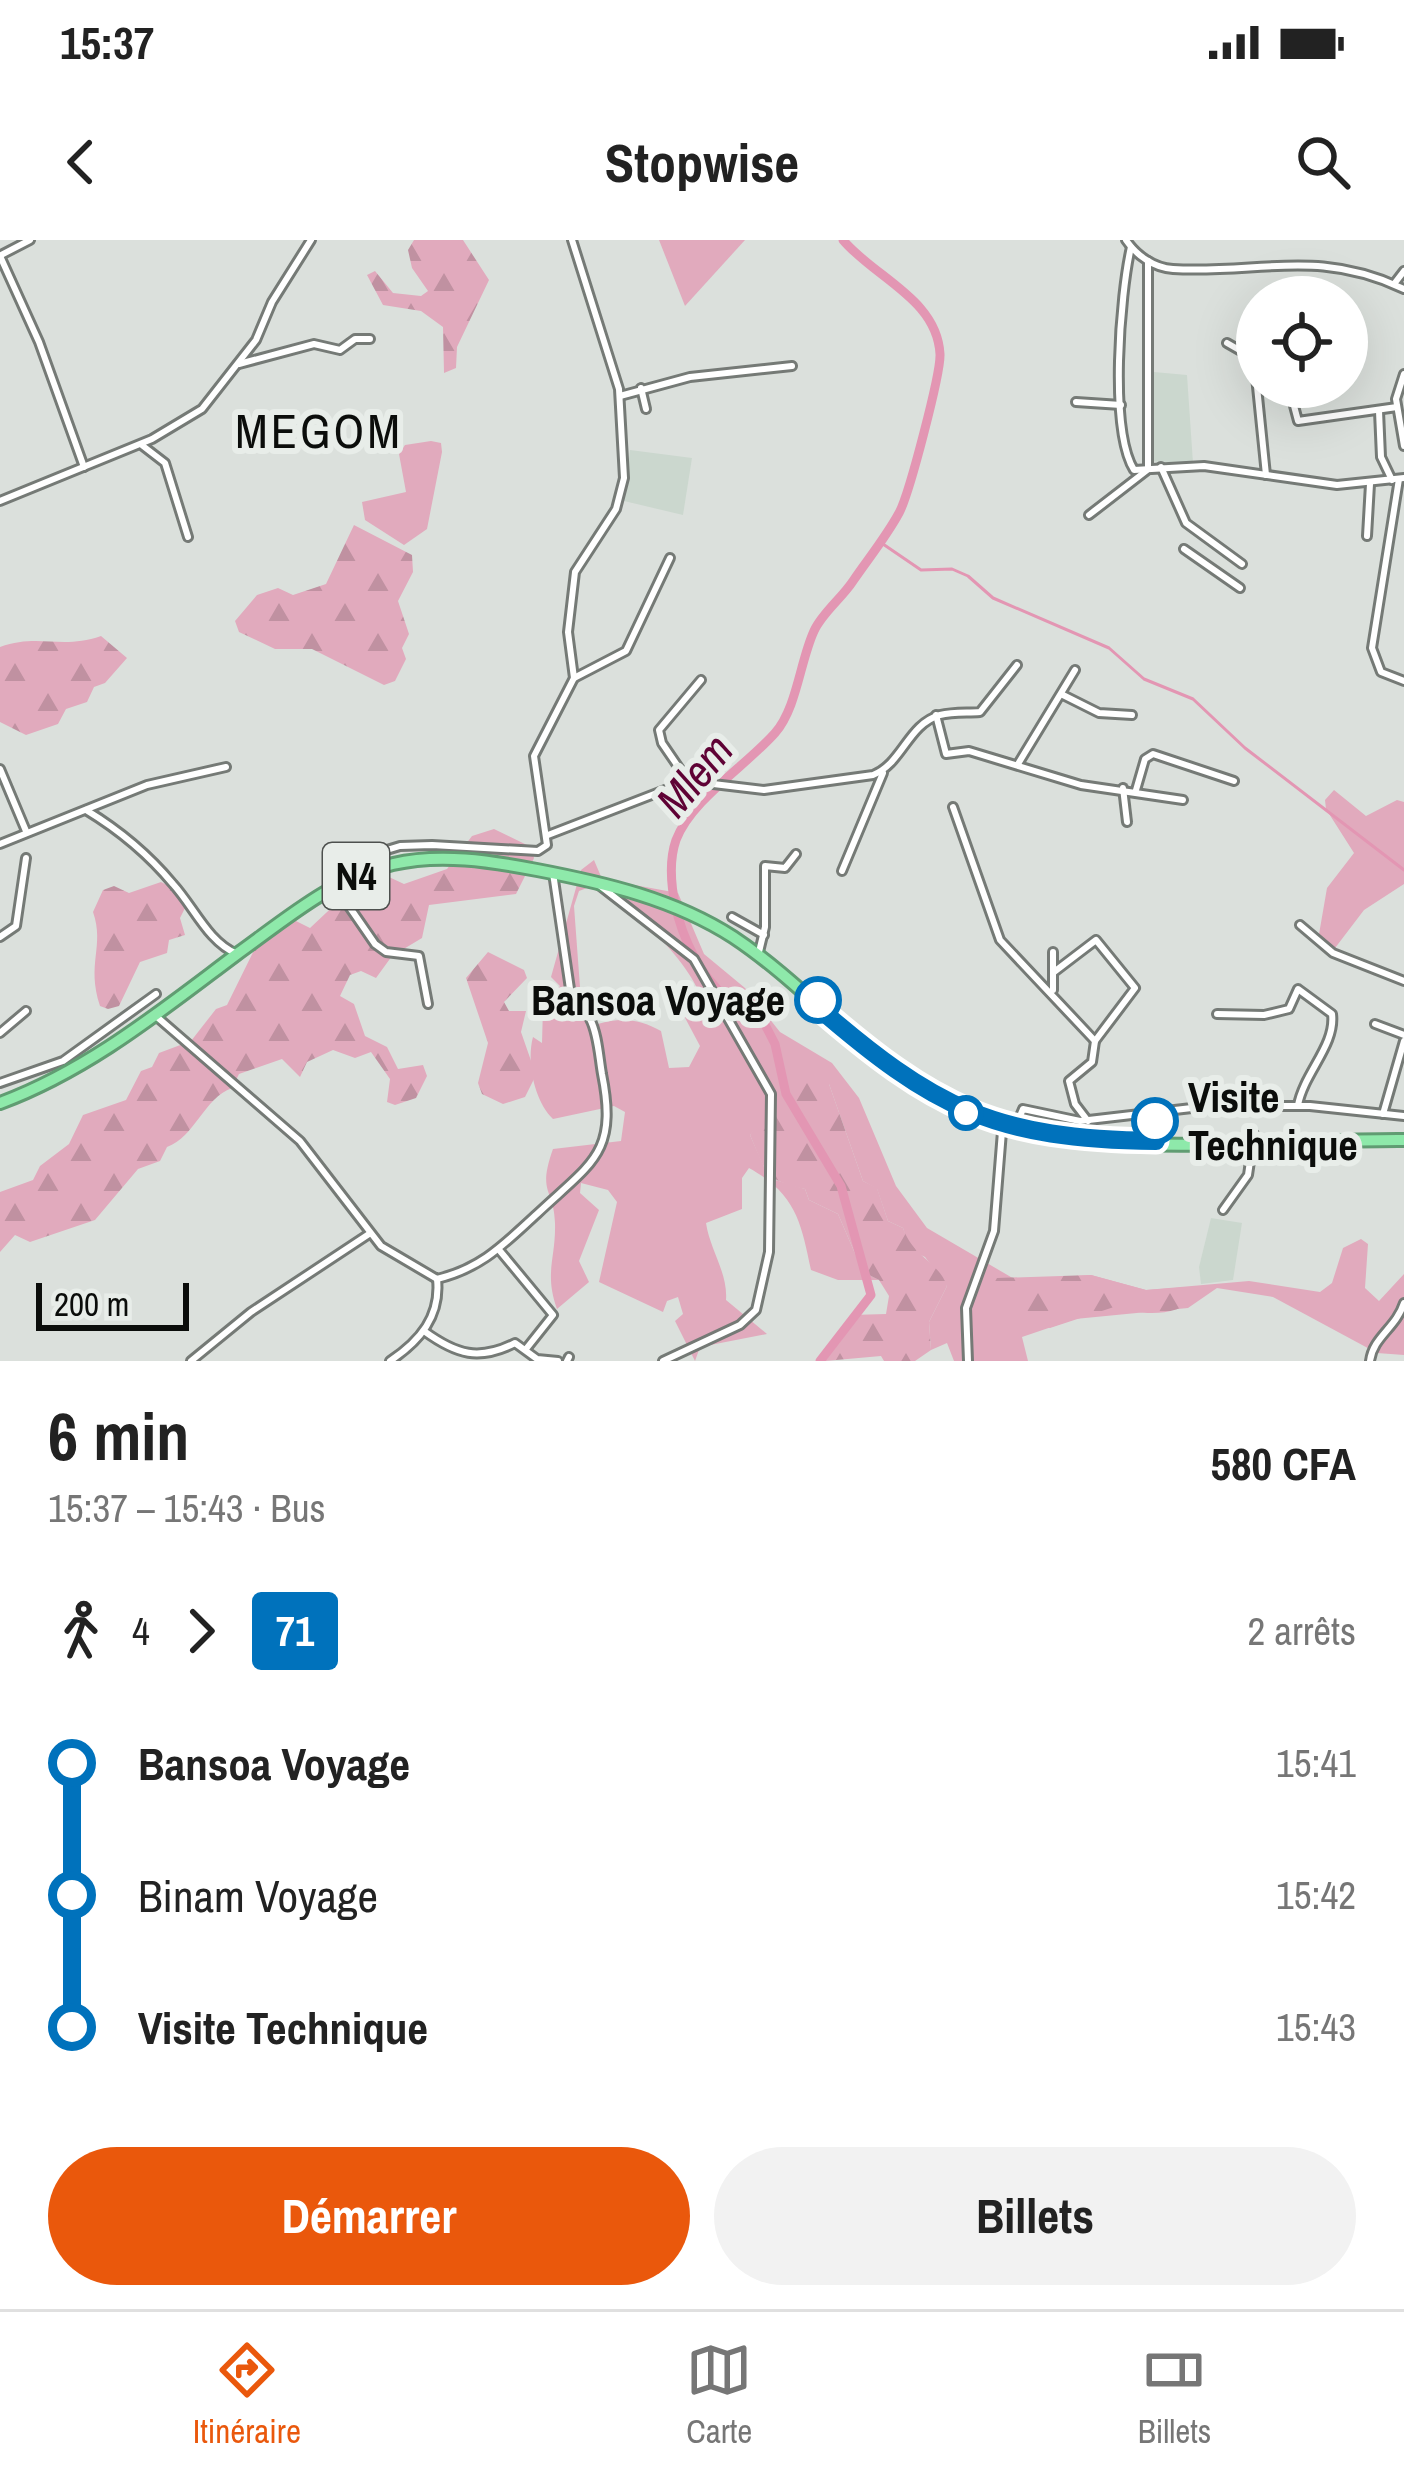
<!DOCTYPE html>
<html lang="fr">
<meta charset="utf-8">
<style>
body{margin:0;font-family:"Archivo Narrow",sans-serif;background:#f2f2f2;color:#222;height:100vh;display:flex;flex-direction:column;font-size:45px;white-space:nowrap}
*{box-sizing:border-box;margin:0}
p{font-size:39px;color:#767676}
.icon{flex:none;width:66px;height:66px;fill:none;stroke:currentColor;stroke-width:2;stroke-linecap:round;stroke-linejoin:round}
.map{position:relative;height:1121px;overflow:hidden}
.side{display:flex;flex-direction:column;background:#fff;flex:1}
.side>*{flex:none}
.badge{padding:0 24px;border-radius:9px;font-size:42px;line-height:78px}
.fabs{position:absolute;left:1236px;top:36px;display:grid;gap:24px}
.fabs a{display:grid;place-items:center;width:132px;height:132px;border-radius:50%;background:#fff;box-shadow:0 12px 48px #0002;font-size:60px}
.scale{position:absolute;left:36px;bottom:30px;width:153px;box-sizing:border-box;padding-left:12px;border:6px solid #0b0d0b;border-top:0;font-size:33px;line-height:42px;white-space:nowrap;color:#0b0d0b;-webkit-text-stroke:9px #e8ede9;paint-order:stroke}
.map>.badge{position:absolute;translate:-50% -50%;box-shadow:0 0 0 6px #fff}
.legs{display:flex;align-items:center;gap:18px;height:132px;padding:0 48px;font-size:39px}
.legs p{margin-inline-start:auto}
.head{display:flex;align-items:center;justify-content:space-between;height:204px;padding:0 48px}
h1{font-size:66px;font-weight:700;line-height:90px}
.button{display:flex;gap:24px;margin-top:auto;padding:24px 48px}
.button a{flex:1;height:138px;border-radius:72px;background:#ea580c;color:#fff;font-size:48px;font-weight:700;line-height:138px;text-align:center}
.button a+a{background:#f2f2f2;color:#222}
ul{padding:0 48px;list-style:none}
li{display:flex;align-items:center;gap:42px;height:132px;font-size:45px}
li i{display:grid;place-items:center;width:18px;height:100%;margin:0 15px;background:currentColor}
li i::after{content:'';width:30px;height:30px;margin:-15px;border:9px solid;border-radius:50%;background:#fff}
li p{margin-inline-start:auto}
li:first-child i{background:linear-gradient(#0000 50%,currentColor 0)}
li:last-child i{background:linear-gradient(currentColor 50%,#0000 0)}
.status{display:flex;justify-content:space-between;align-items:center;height:84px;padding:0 60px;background:#fff;direction:ltr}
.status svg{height:33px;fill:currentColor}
header{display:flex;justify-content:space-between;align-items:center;height:156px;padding:0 48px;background:#fff;font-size:54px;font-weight:700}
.tab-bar{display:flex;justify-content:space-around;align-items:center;height:168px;border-top:3px solid #e0e0e0;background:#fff;font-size:33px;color:#767676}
.tab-bar a{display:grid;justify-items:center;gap:6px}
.tab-bar .active{color:#ea580c}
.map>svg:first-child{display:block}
.built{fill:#cbd7ce}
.grass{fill:#e1aabd;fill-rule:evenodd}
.forest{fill:url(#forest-firs)}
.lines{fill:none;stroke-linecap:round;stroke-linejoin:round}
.stream{stroke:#e396b3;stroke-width:3}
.river{stroke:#e396b3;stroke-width:9}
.minor-casing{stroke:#757a76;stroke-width:12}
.highway-casing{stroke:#609c72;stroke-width:16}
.minor{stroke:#fff;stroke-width:6}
.highway{stroke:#8ee9aa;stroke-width:10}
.line-1-casing{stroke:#fff;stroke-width:27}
.line-1{stroke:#0072bc;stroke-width:18}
.stop-1-dot{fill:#fff;stroke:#0072bc;stroke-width:6}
.labels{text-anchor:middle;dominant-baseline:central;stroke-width:12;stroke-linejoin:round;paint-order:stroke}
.shield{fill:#e8ede9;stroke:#4d504e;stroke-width:3}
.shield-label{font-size:39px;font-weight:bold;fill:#0b0d0b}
.stop-label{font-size:42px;font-weight:bold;fill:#0b0d0b;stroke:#e8ede9;text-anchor:end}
.water-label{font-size:45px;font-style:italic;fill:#5f0235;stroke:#e8ede9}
.quarter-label{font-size:48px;letter-spacing:3px;fill:#0b0d0b;stroke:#e8ede9}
</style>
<div class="status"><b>15:37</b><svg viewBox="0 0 49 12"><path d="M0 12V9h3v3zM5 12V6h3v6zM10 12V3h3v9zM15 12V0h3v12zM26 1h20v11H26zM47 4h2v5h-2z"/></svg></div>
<header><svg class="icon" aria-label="back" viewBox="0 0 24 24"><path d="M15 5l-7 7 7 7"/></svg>Stopwise<svg class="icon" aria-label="search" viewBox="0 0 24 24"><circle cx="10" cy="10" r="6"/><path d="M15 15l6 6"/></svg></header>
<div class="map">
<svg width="1404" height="1121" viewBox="0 0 1404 1121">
<defs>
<pattern id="forest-firs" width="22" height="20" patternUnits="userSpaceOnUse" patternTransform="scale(3)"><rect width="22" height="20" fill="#e1aabd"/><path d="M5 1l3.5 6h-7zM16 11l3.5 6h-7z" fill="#c091a1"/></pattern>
</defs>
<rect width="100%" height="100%" fill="#dbe0dc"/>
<!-- built -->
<g class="built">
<polygon points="1143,131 1187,135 1193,223 1144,221"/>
<polygon points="630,210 692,218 683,275 624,261"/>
<polygon points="1211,978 1242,983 1233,1040 1201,1044 1199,1027"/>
</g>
<!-- grass -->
<g class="grass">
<polygon points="659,0 745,0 685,66"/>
<polygon points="431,201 441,203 442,212 427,289 404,305 365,280 362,262 406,252 399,214 405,205"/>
<polygon points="1334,550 1366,576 1397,560 1404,562 1404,644 1364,670 1332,712 1318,700 1327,648 1354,613 1326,569 1325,560"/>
<path d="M594,620L602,639L678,653L704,714L745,748L780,792L832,823L859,858L896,946L927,988L1016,1040L1091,1035L1146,1050L1249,1041L1320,1052L1332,1043L1343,1008L1361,999L1368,1004L1365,1048L1379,1061L1404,1034V1115L1377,1113L1273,1057L1217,1048L1188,1068L1075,1079L1022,1097L1028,1121H954L947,1103L931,1110L929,1082L947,1046L925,1017L910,1010L903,988L888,981L877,949L863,941L829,844L772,870L750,895L769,938L805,949L809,960L838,974L863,1032L879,1040H838L811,1030C801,982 796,954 749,928L742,938V969L706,983C710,1010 728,1033 726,1060L767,1094L700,1107L695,1121L675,1081L683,1074L678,1057L667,1061L663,1072L599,1042L617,962L608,950L581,943L580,953L599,970L579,1021L589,1042L557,1069C544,1032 556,1019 555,983C554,948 537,954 553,909L621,901L625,872L614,866L553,879C535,862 526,823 533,797L542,803L543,767L560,746L551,737L581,630ZM587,648C623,653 699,729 703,766L683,774L700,806L689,827L669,828L661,791C640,779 621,777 598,784L582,774L574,666L579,651Z"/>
</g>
<!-- forest -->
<g class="forest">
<polygon points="414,0 463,0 489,40 457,107 456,128 444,133 443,87 421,71 383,65 367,35 375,31 393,53 421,56 428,51 412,28 408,10"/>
<polygon points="354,285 412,315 413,332 398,361 409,394 402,408 406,419 395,441 384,445 312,409 275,409 239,392 235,381 257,355 278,348 293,355 326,344"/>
<path d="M101,396L127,418L105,443L94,447L87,462L66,469L58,484L26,495L0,482V407C39,393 61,410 101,396Z"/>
<path d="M494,589L531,607L534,618L516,654L429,665L422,698L392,716L376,738L361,731L350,735L340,756L354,764L365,796L387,807L398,829L423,825L427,836L416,858L395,865L387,862L390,839L371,812L355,818L333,810L307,822L300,837L282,819L239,834L232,848C204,858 195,897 167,907L160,921L138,929L95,980L30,1002L15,995L0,1012V952L33,940L40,926L69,904L83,875L126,860L141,831L152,827L159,813L191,801L216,769L227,765L263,692L296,681L310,688L343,657L371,655L379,641L389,637L404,644L447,629L472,596Z"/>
<path d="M161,642L183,653L187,664L180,678L185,695L169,700L167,713L140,722L119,766L108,769L100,766C86,723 105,707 93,672L103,650L114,646L129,653Z"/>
<polygon points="488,712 524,730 527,738 504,762 509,771 526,771 521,792 536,835 525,857 503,864 482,854 478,843 488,803 466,738"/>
<path d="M808,833L829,844L863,941L877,948L888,981L903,988C913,1017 939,1022 947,1046L929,1082L931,1110L915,1121H884L881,1116L825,1121L851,1075L886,1074L889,1056L879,1040L863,1032L838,974L809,960L805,949C765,940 767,935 750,895L786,840Z"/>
<path d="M1091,1035L1146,1050L1188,1047L1193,1058C1180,1077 1137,1076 1117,1066L1050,1088L991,1067L987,1056L997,1038Z"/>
</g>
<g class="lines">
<!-- stream -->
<polyline class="stream" points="880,302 921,330 952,329 968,336 993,358 1109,408 1144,439 1193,459 1245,508 1404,630"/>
<!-- river -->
<path class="river" d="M820,1121L871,1055L841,946L786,854L775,804L759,773C699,764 657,655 676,600C691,560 747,525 775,493C797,468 800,421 814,391C822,373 842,358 853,341C868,319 886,297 899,273C909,255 941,133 940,114C937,59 875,38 843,0"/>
<defs>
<g id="minor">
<path d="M1126,0C1136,15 1154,28 1173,29C1259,34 1317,8 1404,49"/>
<path d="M1131,7C1120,55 1109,189 1134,230L1204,226L1337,245L1404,238"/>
<polyline points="1,15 30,0"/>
<polyline points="0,16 39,102 84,227"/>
<polyline points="1148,21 1148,229"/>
<polyline points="1394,44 1404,31"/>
<polyline points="1227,103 1248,115 1255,127 1266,235"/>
<polyline points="239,124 314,104 340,110 355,99 370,99"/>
<polyline points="1404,134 1396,159 1404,206"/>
<polyline points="1289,147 1298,181 1397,167"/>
<polyline points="641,148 646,169"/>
<polyline points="620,156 690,137 792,126"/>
<polyline points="1076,162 1121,165"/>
<polyline points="1379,171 1381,217 1392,240"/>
<polyline points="143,206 165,223 188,297"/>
<polyline points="1161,227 1186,283 1242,324"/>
<polyline points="1399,239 1372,408 1381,432 1404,441"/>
<polyline points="0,261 152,199 202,169 256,100 272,62 311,0"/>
<polyline points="1089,275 1146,231"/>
<polyline points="1367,296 1370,244"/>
<polyline points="1184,309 1240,348"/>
<polyline points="574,438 626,411 670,318"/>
<polyline points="1063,455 1099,473 1132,475"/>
<polyline points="936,475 946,514 969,511 1081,545 1183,560"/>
<polyline points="1018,524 1075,430"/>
<polyline points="0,529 26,591"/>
<polyline points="688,541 662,503 659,490 701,440"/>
<polyline points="1123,548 1127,582"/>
<polyline points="1136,550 1145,519 1153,514 1234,541"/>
<polyline points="953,567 1000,700 1095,801"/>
<path d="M86,570C119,590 148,614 173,644C194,667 208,702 237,714"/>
<path d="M548,595L688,541L764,550L873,535C902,524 908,484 940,475C953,472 967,473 980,472L1017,425"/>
<polyline points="0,604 147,545 226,527"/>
<polyline points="842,631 883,533"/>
<polyline points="348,640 357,619 400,606 432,605 538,611 547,605 534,516 574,438 568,392 575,332 616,269 624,238 619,149 572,0"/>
<polyline points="599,645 694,719 771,854 769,1012 756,1070 740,1085 663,1121"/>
<polyline points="335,646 375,704 386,712 419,716 428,764"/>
<polyline points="732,677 764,695"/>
<polyline points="1300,685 1333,713 1404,741"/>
<polyline points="0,697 16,686 26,618"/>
<polyline points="758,716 765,687 765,626 785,628 796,614"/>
<polyline points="1054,732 1096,700 1135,748 1095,801 1092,822 1069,841 1075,864 1088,881"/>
<polyline points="1053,750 1053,712"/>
<path d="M1217,774L1264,775L1289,769L1298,749L1332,774C1336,805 1304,833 1298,865"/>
<path d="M157,777L300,901L381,1006L437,1039C482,1028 504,1004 537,974C592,922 618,914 602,834C599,817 598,794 590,779C584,766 574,764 570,749L553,633"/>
<polyline points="1375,784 1404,795"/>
<polyline points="0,793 26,771"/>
<polyline points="0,843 63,821 156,754"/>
<polyline points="1155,873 1156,901"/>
<polyline points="1383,874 1404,801"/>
<polyline points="1017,883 1023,869 1080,881 1209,866 1310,866 1404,876"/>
<polyline points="1223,970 1248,935 1254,894"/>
<polyline points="500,1011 553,1075 526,1109"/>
<path d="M424,1091C457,1115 479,1121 515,1103L537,1119L558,1121"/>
<polyline points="191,1121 251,1072 369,994"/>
<path d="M390,1121C420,1101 441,1076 437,1039"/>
<polyline points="567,1121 569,1117"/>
<polyline points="968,1121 966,1068 994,991 1003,879"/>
<path d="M1370,1121C1373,1097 1396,1088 1404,1063"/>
</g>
<path id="highway" d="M0,863C89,830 162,770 237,714C286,679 333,638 393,624C440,613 490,621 537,630C605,643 674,659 733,697C819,754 881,842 980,879C1093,921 1280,899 1404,900"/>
</defs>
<!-- minor casing -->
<use href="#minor" class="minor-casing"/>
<!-- highway casing -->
<use href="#highway" class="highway-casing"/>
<!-- minor -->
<use href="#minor" class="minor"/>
<!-- highway -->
<use href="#highway" class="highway"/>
</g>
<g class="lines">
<defs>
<path id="line-1" d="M818,760L814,764C935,869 994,899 1156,901L1155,881"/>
</defs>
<!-- line-1 casing -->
<use href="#line-1" class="line-1-casing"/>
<!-- line-1 -->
<use href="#line-1" class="line-1"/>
</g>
<!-- markers -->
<g class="stop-1-dot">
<circle cx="818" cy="760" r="21"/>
<circle cx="966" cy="873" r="15"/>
<circle cx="1155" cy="881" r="21"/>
</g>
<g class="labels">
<!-- shield labels -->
<rect class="shield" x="323" y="603" width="66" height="66" rx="9"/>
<g class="shield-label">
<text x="356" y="636">N4</text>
</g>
<!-- stop labels -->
<g class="stop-label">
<text x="785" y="760">Bansoa Voyage</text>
<text x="1188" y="857" text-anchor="start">Visite<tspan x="1188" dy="48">Technique</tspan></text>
</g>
<!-- water labels -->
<g class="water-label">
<text transform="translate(694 535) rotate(-50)">Mlem</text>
</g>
<!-- quarter labels -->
<g class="quarter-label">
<text x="319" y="190">MEGOM</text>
</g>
</g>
</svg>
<div class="fabs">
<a><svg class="icon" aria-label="locate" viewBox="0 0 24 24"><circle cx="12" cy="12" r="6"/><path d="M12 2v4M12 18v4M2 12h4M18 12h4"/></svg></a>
</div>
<div class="scale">200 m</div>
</div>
<section class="side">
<div class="head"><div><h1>6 min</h1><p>15:37 – 15:43 · Bus</p></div><b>580 CFA</b></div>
<div class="legs"><svg class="icon" aria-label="walk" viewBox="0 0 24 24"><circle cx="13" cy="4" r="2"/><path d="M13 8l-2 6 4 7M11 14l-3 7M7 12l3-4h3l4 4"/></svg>4<svg class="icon" aria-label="forward" viewBox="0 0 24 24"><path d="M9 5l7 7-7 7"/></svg><b class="badge" style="background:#0072bc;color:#fff">71</b><p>2 arrêts</p></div>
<ul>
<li><i style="color:#0072bc"></i><b>Bansoa Voyage</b><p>15:41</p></li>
<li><i style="color:#0072bc"></i><span>Binam Voyage</span><p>15:42</p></li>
<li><i style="color:#0072bc"></i><b>Visite Technique</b><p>15:43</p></li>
</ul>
<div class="button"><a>Démarrer</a><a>Billets</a></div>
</section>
<nav class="tab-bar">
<a class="active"><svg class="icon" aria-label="directions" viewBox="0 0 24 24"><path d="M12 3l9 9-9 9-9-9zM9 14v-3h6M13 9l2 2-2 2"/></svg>Itinéraire</a>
<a><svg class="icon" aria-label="map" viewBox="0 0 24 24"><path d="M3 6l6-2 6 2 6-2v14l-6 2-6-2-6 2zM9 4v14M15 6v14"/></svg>Carte</a>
<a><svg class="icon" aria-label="tickets" viewBox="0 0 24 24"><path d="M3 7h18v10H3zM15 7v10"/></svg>Billets</a>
</nav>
